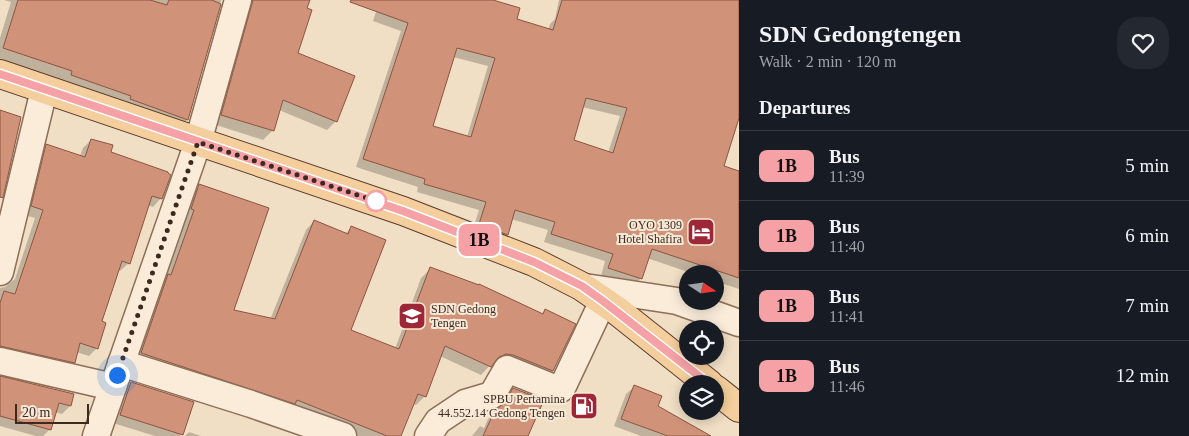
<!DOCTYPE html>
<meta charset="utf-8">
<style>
body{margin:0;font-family:"Times New Roman",serif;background:#242831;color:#f1f3f6;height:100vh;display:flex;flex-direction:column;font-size:19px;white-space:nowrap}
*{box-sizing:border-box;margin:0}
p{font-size:16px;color:#9ea1a6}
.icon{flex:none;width:28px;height:28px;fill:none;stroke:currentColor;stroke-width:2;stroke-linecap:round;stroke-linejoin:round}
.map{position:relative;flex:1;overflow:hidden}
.drawer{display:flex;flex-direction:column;background:#171b24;width:450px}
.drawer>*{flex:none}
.badge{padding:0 10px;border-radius:8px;font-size:18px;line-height:32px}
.needle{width:32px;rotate:103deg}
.fabs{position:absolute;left:679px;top:265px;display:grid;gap:10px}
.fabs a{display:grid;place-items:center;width:45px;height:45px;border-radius:50%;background:#171b24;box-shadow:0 2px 12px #0003;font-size:25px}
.scale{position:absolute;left:15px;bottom:12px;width:74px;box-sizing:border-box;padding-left:5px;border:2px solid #3c291f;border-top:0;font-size:14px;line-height:18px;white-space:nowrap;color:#3c291f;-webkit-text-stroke:4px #f7e9d6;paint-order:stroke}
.you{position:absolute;width:25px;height:25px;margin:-12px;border:4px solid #fff;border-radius:50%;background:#1a73e8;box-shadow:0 0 0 8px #1a73e833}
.map>.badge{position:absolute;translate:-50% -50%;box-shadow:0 0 0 2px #fff}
h2{padding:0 20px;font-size:19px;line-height:45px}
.round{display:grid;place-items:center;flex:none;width:52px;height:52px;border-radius:20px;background:#242831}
.head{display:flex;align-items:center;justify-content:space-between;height:85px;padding:0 20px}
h1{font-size:24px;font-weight:800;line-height:38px}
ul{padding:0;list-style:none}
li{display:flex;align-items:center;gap:15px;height:70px;padding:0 20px;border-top:1px solid #363941}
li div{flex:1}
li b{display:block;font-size:19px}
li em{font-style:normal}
li .badge{min-width:55px;font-weight:700;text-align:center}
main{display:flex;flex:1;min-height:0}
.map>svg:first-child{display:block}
.shadow{fill:#0003;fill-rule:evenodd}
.building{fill:#d0937a;stroke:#8d543f;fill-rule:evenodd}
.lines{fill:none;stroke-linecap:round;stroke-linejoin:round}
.minor-casing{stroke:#8d6f5a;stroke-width:29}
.major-casing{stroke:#5a3d2e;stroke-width:30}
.minor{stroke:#faecd9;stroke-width:26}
.major{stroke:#f4ce9c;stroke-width:28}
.line-casing{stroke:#fff;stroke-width:11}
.line{stroke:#f5a1a5;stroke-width:8}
.walk{stroke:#3c291f;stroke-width:5;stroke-dasharray:0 9}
.stop-dot{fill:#fff;stroke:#f5a1a5;stroke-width:2.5}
.labels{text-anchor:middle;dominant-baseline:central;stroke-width:4;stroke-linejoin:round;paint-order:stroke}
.poi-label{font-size:12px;fill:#3c291f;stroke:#f7e9d6;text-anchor:end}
</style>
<main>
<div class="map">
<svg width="739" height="436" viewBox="0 0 739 436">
<rect width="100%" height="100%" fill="#f0dec5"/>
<!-- shadow -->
<g class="shadow">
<polygon points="4,0 221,0 187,120 178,130 62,85 63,81 0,60 0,38 11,2"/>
<polygon points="241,0 309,0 306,9 297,54 336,121 327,130 279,110 272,131 263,140 213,124"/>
<path d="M380,0H488L515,20L548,30L550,24L555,19L559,0H739V114L702,232L739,220V289L715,281V274H694L647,258L641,278L633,286L601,276L605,261L544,242L548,230L511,219L507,234L499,242L472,232L479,210L417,192L418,187L356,167L401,31L373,21ZM453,57L488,66L467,137L432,127ZM582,107L620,116L608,153L572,141Z"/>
<polygon points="91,140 110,153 161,198 153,207 148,205 129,263 120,271 117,270 100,322 97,348 89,356 76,352 73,362 65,370 0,356 0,288 5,287 15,279 35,218 24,215 38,154 47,146 80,156 83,148"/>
<polygon points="200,186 233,311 270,320 306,230 314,221 345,234 352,227 350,331 395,349 421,278 430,269 541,314 545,311 574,324 552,371 543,380 496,362 491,364 481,375 440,356 425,396 416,405 413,404 400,436 357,436 289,408 133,362 159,285 165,279 186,219 183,218 191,195"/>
<polygon points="0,378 70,406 62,414 55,412 50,429 43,436 36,436 0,426"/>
<polygon points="131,383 192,402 180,436 155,436 113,423 124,391"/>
<polygon points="634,387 656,407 699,436 641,436 614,426 626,394"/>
<polygon points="514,389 526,436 472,436 480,426 484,428 488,419 500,408 506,397"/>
<polygon points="189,432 201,436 185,436"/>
</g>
<!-- building -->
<g class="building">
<polygon points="18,0 150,0 167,5 169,0 212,0 221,4 188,120 130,99 131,96 71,75 72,71 3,48"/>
<polygon points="253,0 310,0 307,8 312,10 298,53 355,76 337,122 283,100 274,131 221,115"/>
<path d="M351,0H493L520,8L517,19L553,30L562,0H739V118L724,166L739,171V278L652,249L642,279L608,268L613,254L551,234L555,222L515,210L508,235L479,224L486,202L424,184L425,179L363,159L408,23L350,2ZM457,48L495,58L471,137L433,126ZM586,98L627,108L613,153L574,140Z"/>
<polygon points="0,110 21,117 3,198 0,197"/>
<polygon points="91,139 113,145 111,152 168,172 168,173 171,175 162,199 152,196 130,264 122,261 102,321 106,323 98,349 80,343 75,363 0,346 0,303 4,291 15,294 43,210 31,206 46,144 85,157"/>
<polygon points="199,184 269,208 234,310 275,319 314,220 348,234 351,226 386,240 351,330 399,349 430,267 479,285 479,284 543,314 545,309 576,324 553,371 513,355 506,354 499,357 491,367 445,346 426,397 418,394 401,436 387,436 297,400 295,404 141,353 168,274 171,275 194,210 191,209"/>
<polygon points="0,376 74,394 71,406 59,403 51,430 0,416"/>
<polygon points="131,382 194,402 183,435 120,415"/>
<polygon points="634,385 662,396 658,406 711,436 668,436 621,419"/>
<polygon points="513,388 544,400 528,436 483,436 495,410 505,402"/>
</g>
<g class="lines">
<defs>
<g id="minor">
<polyline points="0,272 44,90"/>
<polyline points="585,287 677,301 739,323"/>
<polyline points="0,361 113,387"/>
<polyline points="121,363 251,404 343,436"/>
<polyline points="96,436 198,142 238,0"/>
<polyline points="428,436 438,421 465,403 492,395 507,369 559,390 562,388 603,301"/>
</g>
<g id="major">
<polyline points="0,74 403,211 534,262 581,286 616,310 709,384"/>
<polyline points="715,389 739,408"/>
</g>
</defs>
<!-- minor casing -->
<use href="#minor" class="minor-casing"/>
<!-- major casing -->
<use href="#major" class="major-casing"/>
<!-- minor -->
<use href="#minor" class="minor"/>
<!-- major -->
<use href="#major" class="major"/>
</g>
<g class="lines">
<defs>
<polyline id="line" points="0,74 403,211 534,262 582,286 603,301 709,384"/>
</defs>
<!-- line casing -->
<use href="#line" class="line-casing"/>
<!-- line -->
<use href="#line" class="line"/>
<!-- walk -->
<polyline class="walk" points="117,375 198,142 376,201"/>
</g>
<!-- icons -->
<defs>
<symbol id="hotel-square" viewBox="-11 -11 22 22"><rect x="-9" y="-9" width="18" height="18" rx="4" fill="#9e2737" stroke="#f7e9d6"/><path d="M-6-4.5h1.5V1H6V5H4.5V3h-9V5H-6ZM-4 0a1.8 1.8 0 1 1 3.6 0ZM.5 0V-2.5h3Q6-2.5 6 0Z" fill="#fff"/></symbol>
<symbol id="school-square" viewBox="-11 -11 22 22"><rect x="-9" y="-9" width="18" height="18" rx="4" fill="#9e2737" stroke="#f7e9d6"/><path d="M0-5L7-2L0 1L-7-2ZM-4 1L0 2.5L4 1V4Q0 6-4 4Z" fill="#fff"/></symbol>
<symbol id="fuel-square" viewBox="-11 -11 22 22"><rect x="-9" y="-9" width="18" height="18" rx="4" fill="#9e2737" stroke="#f7e9d6"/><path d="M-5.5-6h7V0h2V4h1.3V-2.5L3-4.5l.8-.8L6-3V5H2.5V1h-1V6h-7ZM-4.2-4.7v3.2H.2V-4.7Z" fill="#fff"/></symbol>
</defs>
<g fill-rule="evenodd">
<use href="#hotel-square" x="685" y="216" width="32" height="32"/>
<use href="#school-square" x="396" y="300" width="32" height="32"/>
<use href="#fuel-square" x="568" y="390" width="32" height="32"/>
</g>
<!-- markers -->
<circle class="stop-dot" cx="376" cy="201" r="10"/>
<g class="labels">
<!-- poi labels -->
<g class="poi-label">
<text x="682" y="225">OYO 1309<tspan x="682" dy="14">Hotel Shafira</tspan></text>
<text x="431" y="309" text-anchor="start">SDN Gedong<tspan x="431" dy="14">Tengen</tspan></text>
<text x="565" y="399">SPBU Pertamina<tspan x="565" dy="14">44.552.14 Gedong Tengen</tspan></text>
</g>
</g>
</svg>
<div class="fabs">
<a><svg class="needle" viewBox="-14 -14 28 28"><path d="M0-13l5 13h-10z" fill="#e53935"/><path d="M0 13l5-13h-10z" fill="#9ea1a6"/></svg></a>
<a><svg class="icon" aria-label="locate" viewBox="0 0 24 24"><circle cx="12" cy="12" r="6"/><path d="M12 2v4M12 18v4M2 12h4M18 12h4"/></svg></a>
<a><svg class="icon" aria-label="layers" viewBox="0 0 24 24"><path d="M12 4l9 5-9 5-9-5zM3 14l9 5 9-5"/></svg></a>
</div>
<div class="scale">20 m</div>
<div class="you" style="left:117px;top:375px"></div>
<b class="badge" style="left:479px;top:240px;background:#f5a1a5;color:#111">1B</b>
</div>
<section class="drawer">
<div class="head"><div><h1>SDN Gedongtengen</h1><p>Walk · 2 min · 120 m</p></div><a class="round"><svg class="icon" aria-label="heart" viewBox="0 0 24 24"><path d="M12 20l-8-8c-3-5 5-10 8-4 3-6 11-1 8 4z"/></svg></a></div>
<h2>Departures</h2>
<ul>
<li><span class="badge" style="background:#f5a1a5;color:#111">1B</span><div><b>Bus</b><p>11:39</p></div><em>5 min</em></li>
<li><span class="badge" style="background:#f5a1a5;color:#111">1B</span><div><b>Bus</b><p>11:40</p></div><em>6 min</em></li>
<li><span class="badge" style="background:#f5a1a5;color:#111">1B</span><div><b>Bus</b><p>11:41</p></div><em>7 min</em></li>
<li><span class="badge" style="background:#f5a1a5;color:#111">1B</span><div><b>Bus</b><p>11:46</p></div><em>12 min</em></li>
</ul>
</section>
</main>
